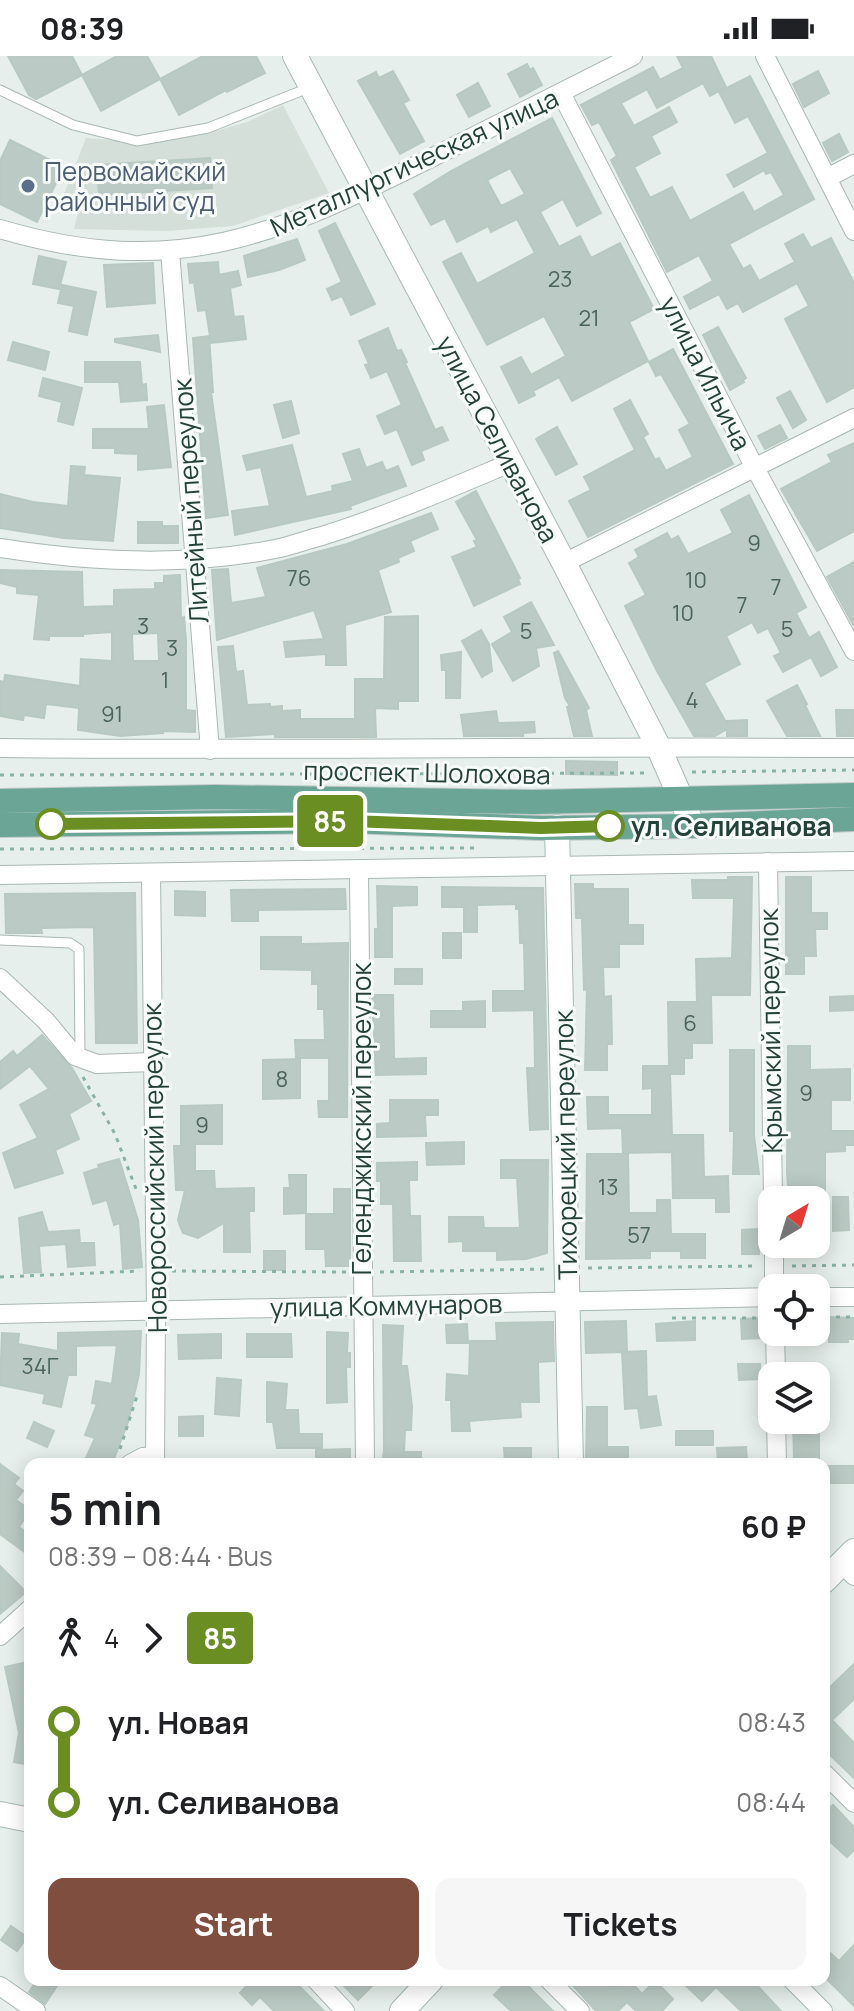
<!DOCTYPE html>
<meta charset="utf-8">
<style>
body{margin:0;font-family:Manrope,sans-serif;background:#f6f6f6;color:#202124;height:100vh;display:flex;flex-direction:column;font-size:30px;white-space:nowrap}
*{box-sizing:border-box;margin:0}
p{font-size:26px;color:#757577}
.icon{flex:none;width:44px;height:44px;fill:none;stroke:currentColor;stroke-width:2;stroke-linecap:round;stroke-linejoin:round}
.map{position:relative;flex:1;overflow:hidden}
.drawer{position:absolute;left:24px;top:1402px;width:806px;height:528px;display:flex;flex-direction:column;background:#fff;border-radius:16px;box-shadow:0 4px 20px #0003}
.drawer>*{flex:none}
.badge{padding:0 16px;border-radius:6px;font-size:28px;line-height:52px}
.needle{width:52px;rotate:38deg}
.buttons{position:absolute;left:758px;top:1130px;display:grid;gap:16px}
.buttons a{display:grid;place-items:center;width:72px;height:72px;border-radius:16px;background:#fff;box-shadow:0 4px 20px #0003;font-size:40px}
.map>.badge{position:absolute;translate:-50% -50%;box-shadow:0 0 0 4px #fff}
.legs{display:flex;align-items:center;gap:12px;height:88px;padding:0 24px;font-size:26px}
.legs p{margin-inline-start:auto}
.head{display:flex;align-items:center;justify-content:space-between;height:136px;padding:0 24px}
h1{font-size:44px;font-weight:700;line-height:60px}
.action{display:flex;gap:16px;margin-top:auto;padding:16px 24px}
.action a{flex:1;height:92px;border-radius:16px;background:#7f4e3f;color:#fff;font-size:32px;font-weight:700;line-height:92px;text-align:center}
.action a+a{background:#f6f6f6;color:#202124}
ul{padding:0 24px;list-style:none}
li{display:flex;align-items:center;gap:28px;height:80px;font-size:30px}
li i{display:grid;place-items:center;width:12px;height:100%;margin:0 10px;background:currentColor}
li i::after{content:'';width:20px;height:20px;margin:-10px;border:6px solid;border-radius:50%;background:#fff}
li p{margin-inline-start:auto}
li:first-child i{background:linear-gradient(#0000 50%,currentColor 0)}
li:last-child i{background:linear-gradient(currentColor 50%,#0000 0)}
.status{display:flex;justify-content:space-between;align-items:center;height:56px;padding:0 40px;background:#fff;direction:ltr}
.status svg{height:22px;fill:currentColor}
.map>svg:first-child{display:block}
.built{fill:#d4dfda}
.building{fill:#bbcac4;stroke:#b8c9c2;stroke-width:2;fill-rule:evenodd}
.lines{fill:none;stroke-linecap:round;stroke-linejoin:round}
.lane-casing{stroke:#a8b8b2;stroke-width:11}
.street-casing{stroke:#a8b8b2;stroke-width:20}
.secondary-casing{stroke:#a4bbb3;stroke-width:26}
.primary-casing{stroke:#c2cac8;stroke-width:26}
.path{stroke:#86b3a5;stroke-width:3;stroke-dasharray:4 6;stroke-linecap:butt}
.lane{stroke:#fff;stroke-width:9}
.street{stroke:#fff;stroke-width:18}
.secondary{stroke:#fff;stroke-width:24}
.primary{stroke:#6aa596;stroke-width:24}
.line-1-casing{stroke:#fff;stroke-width:18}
.line-1{stroke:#6b8e23;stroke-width:12}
.service-dot{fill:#5c6f8a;stroke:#f7fbf9;stroke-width:3}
.stop-1-dot{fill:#fff;stroke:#6b8e23;stroke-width:4}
.labels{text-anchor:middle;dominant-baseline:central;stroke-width:6;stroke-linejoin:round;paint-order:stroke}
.number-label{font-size:22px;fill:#4a645c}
.street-label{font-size:26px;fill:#24423a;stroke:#f7fbf9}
.service-label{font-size:26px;fill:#4e5e75;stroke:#f7fbf9;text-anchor:start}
.stop-label{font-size:26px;font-weight:bold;fill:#24423a;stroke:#f7fbf9;text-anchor:start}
</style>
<div class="status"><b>08:39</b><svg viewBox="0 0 49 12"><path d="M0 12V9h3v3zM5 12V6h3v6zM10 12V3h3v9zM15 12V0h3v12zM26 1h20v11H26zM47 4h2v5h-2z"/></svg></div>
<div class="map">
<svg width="854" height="1955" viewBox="0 0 854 1955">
<rect width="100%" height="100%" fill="#e6efeb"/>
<!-- built -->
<polygon class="built" points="283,49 329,137 233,170 166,175 74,173 78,157 59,151 86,82 152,87 216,75 247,66"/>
<!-- building -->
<g class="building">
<polygon points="8,0 72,0 82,19 36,43 29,39"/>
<polygon points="117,0 147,0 160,23 101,55 82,19"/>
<polygon points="203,0 256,0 265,17 227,36 226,34 179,59 160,23"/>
<polygon points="677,0 711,0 726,31 710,40 703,27 657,52 647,33 621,47 634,70 669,51 677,66 651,80 660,97 634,111 650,142 672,131 690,165 743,136 754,156 784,139 771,116 766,118 764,114 734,131 727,119 768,97 748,60 735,67 719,36 750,20 814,143 729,188 743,213 750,209 759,225 795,206 785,188 803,178 811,192 831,182 854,227 854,331 827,346 785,263 809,250 797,227 743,256 738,247 727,253 719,238 690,253 684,241 713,225 699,199 667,216 611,104 617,100 599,66 592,69 581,49 653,11 660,24 683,12"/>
<polygon points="527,8 530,14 533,12 542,29 520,41 508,18"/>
<polygon points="393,15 409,44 403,47 424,85 400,98 358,25 376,16 379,22"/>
<polygon points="818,15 829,37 804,51 793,28"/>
<polygon points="478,27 490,50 469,61 457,39"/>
<path d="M552,62L601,157L577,170L563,143L540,156L559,191L580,180L591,202L620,187L654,253L629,266L648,305L572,345L559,321L533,335L535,339L519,347L501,311L521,301L531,319L566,300L544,260L487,289L443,206L461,197L477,228L535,197L517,163L491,176L488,170L457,186L445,162L431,169L414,138L451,115ZM510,112L525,138L501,150L487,124Z"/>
<polygon points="839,78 848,96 832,105 823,87"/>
<polygon points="10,84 64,111 37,166 0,148 0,105"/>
<polygon points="210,102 212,132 99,139 97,109"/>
<polygon points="335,167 375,248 351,259 342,240 332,244 327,233 342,226 319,175"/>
<polygon points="297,183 305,204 279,214 248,221 244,200"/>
<polygon points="39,200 66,206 59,233 33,228"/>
<polygon points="218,206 219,219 238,215 241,229 230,232 234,261 243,260 246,283 211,287 206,254 198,255 194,226 190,227 188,208"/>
<polygon points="153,207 155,247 107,251 104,209"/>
<polygon points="62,229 96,236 87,279 69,275 74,250 58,247"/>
<polygon points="718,271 746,322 743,324 744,326 730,334 703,279"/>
<polygon points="388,272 397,295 401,294 407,306 405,307 435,374 442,371 448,384 421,395 424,404 412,409 397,373 385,378 377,360 402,349 387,315 371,322 365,309 369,308 359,285"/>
<polygon points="158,279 160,296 115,286 115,283"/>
<polygon points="209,280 213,336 211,336 228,459 206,462 193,282"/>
<polygon points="13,286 49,296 45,314 8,304"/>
<polygon points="673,293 733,408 588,481 569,445 591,434 584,421 635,394 614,353 630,344 648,378 643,381 655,404 659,402 666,415 693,401 679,374 690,368 661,318 656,320 649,306"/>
<polygon points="85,306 140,306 142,329 146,328 147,344 121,346 119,326 85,326"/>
<polygon points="43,322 82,332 73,369 58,365 62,346 39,340"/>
<polygon points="790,335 806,364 793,372 777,342"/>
<polygon points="291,345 299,377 283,382 274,349"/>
<polygon points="164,349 171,411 138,414 138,398 115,397 115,392 93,392 93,373 149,373 147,351"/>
<polygon points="780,369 787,382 765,393 758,380"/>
<polygon points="557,371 577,408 556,419 536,383"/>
<polygon points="854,387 854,475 817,495 781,433 832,406 828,399"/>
<polygon points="292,389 306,441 333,435 332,430 353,425 343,398 359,393 366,412 382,406 386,415 398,410 406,430 350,450 351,453 235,479 232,455 270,450 261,411 247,414 243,400"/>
<polygon points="71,410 85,411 84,419 120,422 113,485 64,482 0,472 0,438 33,446 68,450"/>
<polygon points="476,435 520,522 518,523 520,528 474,550 452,501 477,491 474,485 477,484 456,446"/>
<polygon points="749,439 806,551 796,557 809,582 819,576 837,611 821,620 811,601 783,616 774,600 781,597 768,572 758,577 752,566 726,580 740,608 704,627 727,668 727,665 747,664 747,680 727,680 727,673 715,680 694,680 657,615 625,550 646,539 629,507 639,501 635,494 667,477 671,484 678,480 688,498 733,477 721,454"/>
<polygon points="431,457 438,473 410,485 414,495 398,502 399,506 378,514 391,556 345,569 346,609 326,609 326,598 286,601 284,586 324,583 314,554 217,584 212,514 228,513 231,547 266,541 257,512 347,488"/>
<polygon points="138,466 162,466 162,470 178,470 178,487 138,487"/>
<polygon points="854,506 854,570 827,521"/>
<path d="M0,514L82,516L83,551L114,550V534L155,533V527H164V520L180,519L181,562L184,561L186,584V654L195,655V676L163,675V677L120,680L78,674L79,652L46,648L44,662L24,659L23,664L0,660V625L4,626L5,619L80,630L81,603L112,605V576L83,578V580H49V584L34,583L39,539L17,537V531L0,527ZM158,577L159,605H133L132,578Z"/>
<polygon points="531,546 554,589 536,592 539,610 513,625 492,588 512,576 504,561"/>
<polygon points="418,560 418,645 398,645 398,653 375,652 376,681 275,681 275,678 226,681 218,591 233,590 236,616 243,615 247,649 270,648 270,651 282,650 282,655 300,654 300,663 355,663 355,623 384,623 385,561"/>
<polygon points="481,574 489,588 492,615 482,621 462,585"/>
<polygon points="558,595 589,652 586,654 592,680 574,680 567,651 570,650 565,642 554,597"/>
<polygon points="461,596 460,642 446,642 446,614 442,614 441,599"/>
<polygon points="797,629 807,648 805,649 820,680 787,680 767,645"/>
<polygon points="836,654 854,654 854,680 837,680"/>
<polygon points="496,655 498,667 534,666 535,676 523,677 523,680 464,680 461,659"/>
<polygon points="566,705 617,706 617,719 566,718"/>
<polygon points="728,821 752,821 750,939 711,939 712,987 692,987 692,1002 684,1002 684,1018 670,1018 672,1079 703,1079 704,1121 728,1120 729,1156 716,1156 716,1142 673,1142 672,1096 623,1097 622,1072 588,1073 587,1041 608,1041 608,1059 652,1059 652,1032 643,1033 643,1010 669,1010 668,946 697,946 696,903 732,902 734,842 693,842 692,824 728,824"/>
<polygon points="786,821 811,821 811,857 827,857 827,873 815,873 816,900 804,900 804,918 786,918"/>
<polygon points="575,828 593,828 593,833 628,833 628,869 643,869 643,888 619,888 619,911 603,911 604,941 611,940 612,988 607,988 607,1014 585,1014 587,933 584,934 582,862 576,862"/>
<polygon points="377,830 417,831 417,849 392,850 392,901 375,901 375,873 378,873"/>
<polygon points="442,831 543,832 548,1073 530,1074 527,1012 535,1012 534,954 493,955 493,935 525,935 524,887 520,887 519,853 516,853 516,848 477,849 477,876 464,876 464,851 442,851"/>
<polygon points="345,833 346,853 258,854 258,865 232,865 231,834"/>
<polygon points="175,835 205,836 205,860 175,859"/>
<polygon points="135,837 137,987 96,987 94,871 41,872 42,877 6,877 5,838"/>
<rect x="443" y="877" width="18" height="25"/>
<polygon points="261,881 301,881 301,888 348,887 347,1061 319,1061 318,1045 329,1045 329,1002 296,1002 295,984 325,984 324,953 318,953 318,928 312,928 312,914 261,913"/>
<rect x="395" y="913" width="27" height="15"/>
<polygon points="372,939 393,939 394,1003 426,1002 426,1018 376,1019"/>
<polygon points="854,940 854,954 830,955 830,941"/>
<polygon points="485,945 485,971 431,971 431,955 463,955 463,946"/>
<polygon points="42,979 72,1012 91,1045 69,1058 79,1083 55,1094 63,1117 15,1132 3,1097 38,1082 20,1049 49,1033 30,1010 0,1033 0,1006 13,995 17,1000"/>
<polygon points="788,990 810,990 810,1014 850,1013 850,1044 831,1044 831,1075 854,1075 854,1089 845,1089 845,1095 825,1096 825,1144 789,1144 787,1116"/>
<polygon points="730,994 754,994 754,1080 759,1118 733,1118 734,1075 730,1075"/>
<polygon points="300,1003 300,1042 263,1043 263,1004"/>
<polygon points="390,1044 438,1044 438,1059 425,1059 426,1080 377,1081 377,1068 390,1067"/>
<polygon points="222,1049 222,1088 195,1088 195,1115 214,1115 215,1133 254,1132 254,1155 249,1155 250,1196 224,1196 224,1167 198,1182 183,1177 180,1170 178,1164 185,1134 176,1134 174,1090 181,1090 181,1050"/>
<polygon points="464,1086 464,1108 427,1109 426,1087"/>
<polygon points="587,1098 628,1098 629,1157 657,1157 657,1144 670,1144 671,1178 705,1178 705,1202 681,1202 681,1195 650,1195 650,1202 586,1203"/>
<polygon points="119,1103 138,1164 142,1211 123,1213 120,1167 114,1169 107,1144 93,1148 84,1117 99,1112 98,1109"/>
<polygon points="501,1104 548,1104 547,1197 526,1203 497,1204 497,1195 463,1195 463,1185 449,1186 449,1161 483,1161 484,1172 520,1172 517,1122 501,1122"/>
<polygon points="417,1106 417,1124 409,1124 410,1160 420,1160 421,1205 394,1205 393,1148 381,1148 381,1125 377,1125 377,1107"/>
<polygon points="289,1119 306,1119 306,1157 284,1158 284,1132 290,1132"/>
<polygon points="334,1133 350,1133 350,1210 326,1210 325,1193 306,1193 306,1158 334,1158"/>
<polygon points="833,1141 848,1141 849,1174 833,1175"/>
<polygon points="42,1156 48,1176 79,1174 80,1187 94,1187 95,1209 68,1211 66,1188 39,1190 41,1216 24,1217 19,1162"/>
<polygon points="758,1173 759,1198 742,1198 742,1174"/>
<rect x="264" y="1195" width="21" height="19"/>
<polygon points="829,1261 854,1262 854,1283 848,1283 848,1286 829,1286"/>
<polygon points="760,1262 761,1282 742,1283 741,1263"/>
<polygon points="626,1265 627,1296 586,1297 585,1266"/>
<polygon points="695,1265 695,1284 657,1285 656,1268"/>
<polygon points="553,1266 554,1305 538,1306 539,1346 520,1346 521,1361 469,1365 470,1375 452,1375 451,1344 446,1344 447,1318 469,1320 470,1285 497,1285 496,1267"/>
<polygon points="467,1268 468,1287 447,1287 446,1269"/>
<polygon points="383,1269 403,1270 401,1310 407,1310 412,1350 411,1374 405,1374 404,1396 421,1396 421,1408 382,1408 384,1395"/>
<polygon points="141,1275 139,1318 128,1366 112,1408 93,1408 85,1404 95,1382 85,1379 97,1348 92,1347 96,1325 112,1328 117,1289 76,1290 76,1319 68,1319 61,1351 43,1347 45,1338 0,1329 2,1277 19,1278 18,1288 58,1295 58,1277"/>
<polygon points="327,1276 348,1277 347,1297 350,1297 350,1311 346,1311 347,1346 327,1347"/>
<polygon points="221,1278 221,1302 179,1303 178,1279"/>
<polygon points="247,1278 291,1278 292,1301 247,1301"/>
<polygon points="646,1295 647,1341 656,1340 661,1369 641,1372 638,1352 625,1353 622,1296"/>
<polygon points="738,1308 760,1308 761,1323 739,1324"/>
<polygon points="217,1322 241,1324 239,1360 215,1358"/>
<polygon points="267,1326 287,1328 285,1354 298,1354 299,1378 322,1378 322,1392 277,1392 273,1366 267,1366"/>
<polygon points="587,1351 607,1351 607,1391 628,1391 628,1408 586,1408"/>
<polygon points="203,1360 203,1380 179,1380 179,1361"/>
<polygon points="793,1364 819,1364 819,1404 794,1404"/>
<polygon points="34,1366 54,1375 47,1391 27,1382"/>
<rect x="676" y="1375" width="37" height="14"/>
<polygon points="746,1391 747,1404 718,1405 717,1392"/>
<polygon points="504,1392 531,1392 531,1408 505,1408"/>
<polygon points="350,1393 350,1408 316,1408 316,1394"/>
<polygon points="0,1408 19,1422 14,1428 23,1435 16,1444 30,1454 19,1471 30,1479 30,1500 0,1478"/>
<rect x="824" y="1410" width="30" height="17"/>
<polygon points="0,1510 26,1536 0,1558"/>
<polygon points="28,1606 30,1613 30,1709 14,1706 19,1677 5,1611"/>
<polygon points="854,1608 854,1643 832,1664 854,1687 854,1722 824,1693 824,1637"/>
<polygon points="833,1749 854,1771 854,1794 847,1801 824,1780 824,1758"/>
<polygon points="11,1870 27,1881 17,1895 1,1884"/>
<polygon points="854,1889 854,1950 824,1920 824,1891 839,1905"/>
<polygon points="37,1924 61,1924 45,1948 29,1936"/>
<polygon points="252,1924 293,1924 324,1955 274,1955 260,1941 252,1949 240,1937"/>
<polygon points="338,1924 378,1924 358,1944"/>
<polygon points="509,1924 522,1924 553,1955 511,1955 494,1939"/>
<polygon points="568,1924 607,1924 614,1932 622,1924 629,1924 642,1938 655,1925 673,1943 662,1955 636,1955 627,1946 618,1955 596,1955"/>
<polygon points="680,1924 752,1924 781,1955 741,1955 716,1931 702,1945"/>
</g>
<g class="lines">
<defs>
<g id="lane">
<polyline points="0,34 73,69 137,85 208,72 311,31"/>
<polyline points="0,884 70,887 79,893 80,1001"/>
</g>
<g id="street">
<polyline points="765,0 854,175"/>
<polyline points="561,37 755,412 854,595"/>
<polyline points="827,122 854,108"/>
<path d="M0,173C176,225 277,179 433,101C500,67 567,34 633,0"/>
<polyline points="170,195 210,694"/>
<path d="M0,492C89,506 186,511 275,493C290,490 306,484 322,480C386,460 448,433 510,407"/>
<polyline points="564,507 854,362"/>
<path d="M0,692C285,695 569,690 854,692"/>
<polyline points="768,806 773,1144"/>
<polyline points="359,815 365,1408"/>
<polyline points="151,817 156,1254 155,1408"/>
<path d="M0,819C285,815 569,809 854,805"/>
<polyline points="0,922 46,965 75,1000 97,1008 153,1006"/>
<polyline points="774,1188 774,1232"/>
<polyline points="816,1241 854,1241"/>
<polyline points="0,1258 772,1241"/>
<polyline points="775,1276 776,1320"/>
<polyline points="776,1364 777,1408"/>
<polyline points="130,1408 143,1401 155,1400"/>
<polyline points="842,1508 854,1520"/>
<polyline points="0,1580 30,1553"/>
<polyline points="824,1717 854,1747"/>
<polyline points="316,1924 345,1955"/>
<polyline points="549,1924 580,1955"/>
<polyline points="792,1924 823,1955"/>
<polyline points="0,1930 36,1955"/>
</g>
<g id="secondary">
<polyline points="295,0 564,507 658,690 693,770"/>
<polyline points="557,771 571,1408"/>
<polyline points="824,1525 854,1495"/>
<polyline points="0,1758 30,1764"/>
<polyline points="402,1955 431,1924"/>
</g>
<g id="primary">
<polyline points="0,745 215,741 533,746 854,739"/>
<polyline points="0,769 349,765 541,772 693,770 854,763"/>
</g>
</defs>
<!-- lane casing -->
<use href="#lane" class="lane-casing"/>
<!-- street casing -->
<use href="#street" class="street-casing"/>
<!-- secondary casing -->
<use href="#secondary" class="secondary-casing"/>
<!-- primary casing -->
<use href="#primary" class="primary-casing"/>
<!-- path -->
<g class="path">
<polyline points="692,716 854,714"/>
<polyline points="0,719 648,717"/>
<polyline points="0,793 476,792"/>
<polyline points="83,1021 115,1078 136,1133"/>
<polyline points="792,1210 854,1209"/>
<polyline points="588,1212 756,1210"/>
<polyline points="172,1215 348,1216"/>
<polyline points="380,1216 548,1213"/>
<polyline points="0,1221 140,1215"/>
<polyline points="816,1261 854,1261"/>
<polyline points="672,1262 764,1262"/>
<polyline points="120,1393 137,1340"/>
</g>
<!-- lane -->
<use href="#lane" class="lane"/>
<!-- street -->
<use href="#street" class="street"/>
<!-- secondary -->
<use href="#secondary" class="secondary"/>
<!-- primary -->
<use href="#primary" class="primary"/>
</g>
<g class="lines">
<defs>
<polyline id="line-1" points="51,768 349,765 541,772 609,770"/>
</defs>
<!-- line-1 casing -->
<use href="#line-1" class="line-1-casing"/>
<!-- line-1 -->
<use href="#line-1" class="line-1"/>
</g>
<!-- markers -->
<circle class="service-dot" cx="28" cy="130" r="8"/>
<g class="stop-1-dot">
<circle cx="51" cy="768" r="14"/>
<circle cx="609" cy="770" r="14"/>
</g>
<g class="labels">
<!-- number labels -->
<g class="number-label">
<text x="560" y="223">23</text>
<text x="589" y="262">21</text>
<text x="754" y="487">9</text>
<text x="299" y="522">76</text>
<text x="696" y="524">10</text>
<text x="776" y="531">7</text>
<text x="742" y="549">7</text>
<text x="683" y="557">10</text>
<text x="143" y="570">3</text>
<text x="787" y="573">5</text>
<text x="526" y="575">5</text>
<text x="172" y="592">3</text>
<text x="165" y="624">1</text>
<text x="692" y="644">4</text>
<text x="112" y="658">91</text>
<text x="690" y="967">6</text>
<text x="282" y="1023">8</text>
<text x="806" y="1037">9</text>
<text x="202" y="1069">9</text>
<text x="608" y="1131">13</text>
<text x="639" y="1179">57</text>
<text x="40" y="1310">34Г</text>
</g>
<!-- street labels -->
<g class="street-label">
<text transform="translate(414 106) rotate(-25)">Металлургическая улица</text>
<text transform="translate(706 317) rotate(63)">улица Ильича</text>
<text transform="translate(498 383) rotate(62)">улица Селиванова</text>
<text transform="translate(190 445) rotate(-94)">Литейный переулок</text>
<text transform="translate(427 716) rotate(1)">проспект Шолохова</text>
<text transform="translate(770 975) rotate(-91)">Крымский переулок</text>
<text transform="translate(361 1063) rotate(-90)">Геленджикский переулок</text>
<text transform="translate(565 1089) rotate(-91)">Тихорецкий переулок</text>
<text transform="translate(154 1112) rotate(-91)">Новороссийский переулок</text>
<text transform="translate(386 1249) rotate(-1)">улица Коммунаров</text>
</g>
<!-- service labels -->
<g class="service-label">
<text x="44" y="115">Первомайский<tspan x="44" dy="30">районный суд</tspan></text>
</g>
<!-- stop labels -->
<g class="stop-label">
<text x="631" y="770">ул. Селиванова</text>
</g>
</g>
</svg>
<div class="buttons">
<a><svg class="needle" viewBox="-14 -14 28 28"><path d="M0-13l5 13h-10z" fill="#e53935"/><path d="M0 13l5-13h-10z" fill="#757577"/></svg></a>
<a><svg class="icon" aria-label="locate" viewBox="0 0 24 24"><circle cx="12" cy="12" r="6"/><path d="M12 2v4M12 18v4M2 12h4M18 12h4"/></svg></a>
<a><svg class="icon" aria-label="layers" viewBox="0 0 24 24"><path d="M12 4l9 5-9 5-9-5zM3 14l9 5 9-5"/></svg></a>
</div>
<b class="badge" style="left:330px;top:765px;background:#6b8e23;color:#fff">85</b>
<section class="drawer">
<div class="head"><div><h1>5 min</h1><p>08:39 – 08:44 · Bus</p></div><b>60 ₽</b></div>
<div class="legs"><svg class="icon" aria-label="walk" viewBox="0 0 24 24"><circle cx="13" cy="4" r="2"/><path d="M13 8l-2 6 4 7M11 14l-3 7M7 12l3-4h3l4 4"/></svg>4<svg class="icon" aria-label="forward" viewBox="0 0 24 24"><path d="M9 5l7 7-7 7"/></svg><b class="badge" style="background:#6b8e23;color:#fff">85</b></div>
<ul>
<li><i style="color:#6b8e23"></i><b>ул. Новая</b><p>08:43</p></li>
<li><i style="color:#6b8e23"></i><b>ул. Селиванова</b><p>08:44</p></li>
</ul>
<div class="action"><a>Start</a><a>Tickets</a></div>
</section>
</div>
